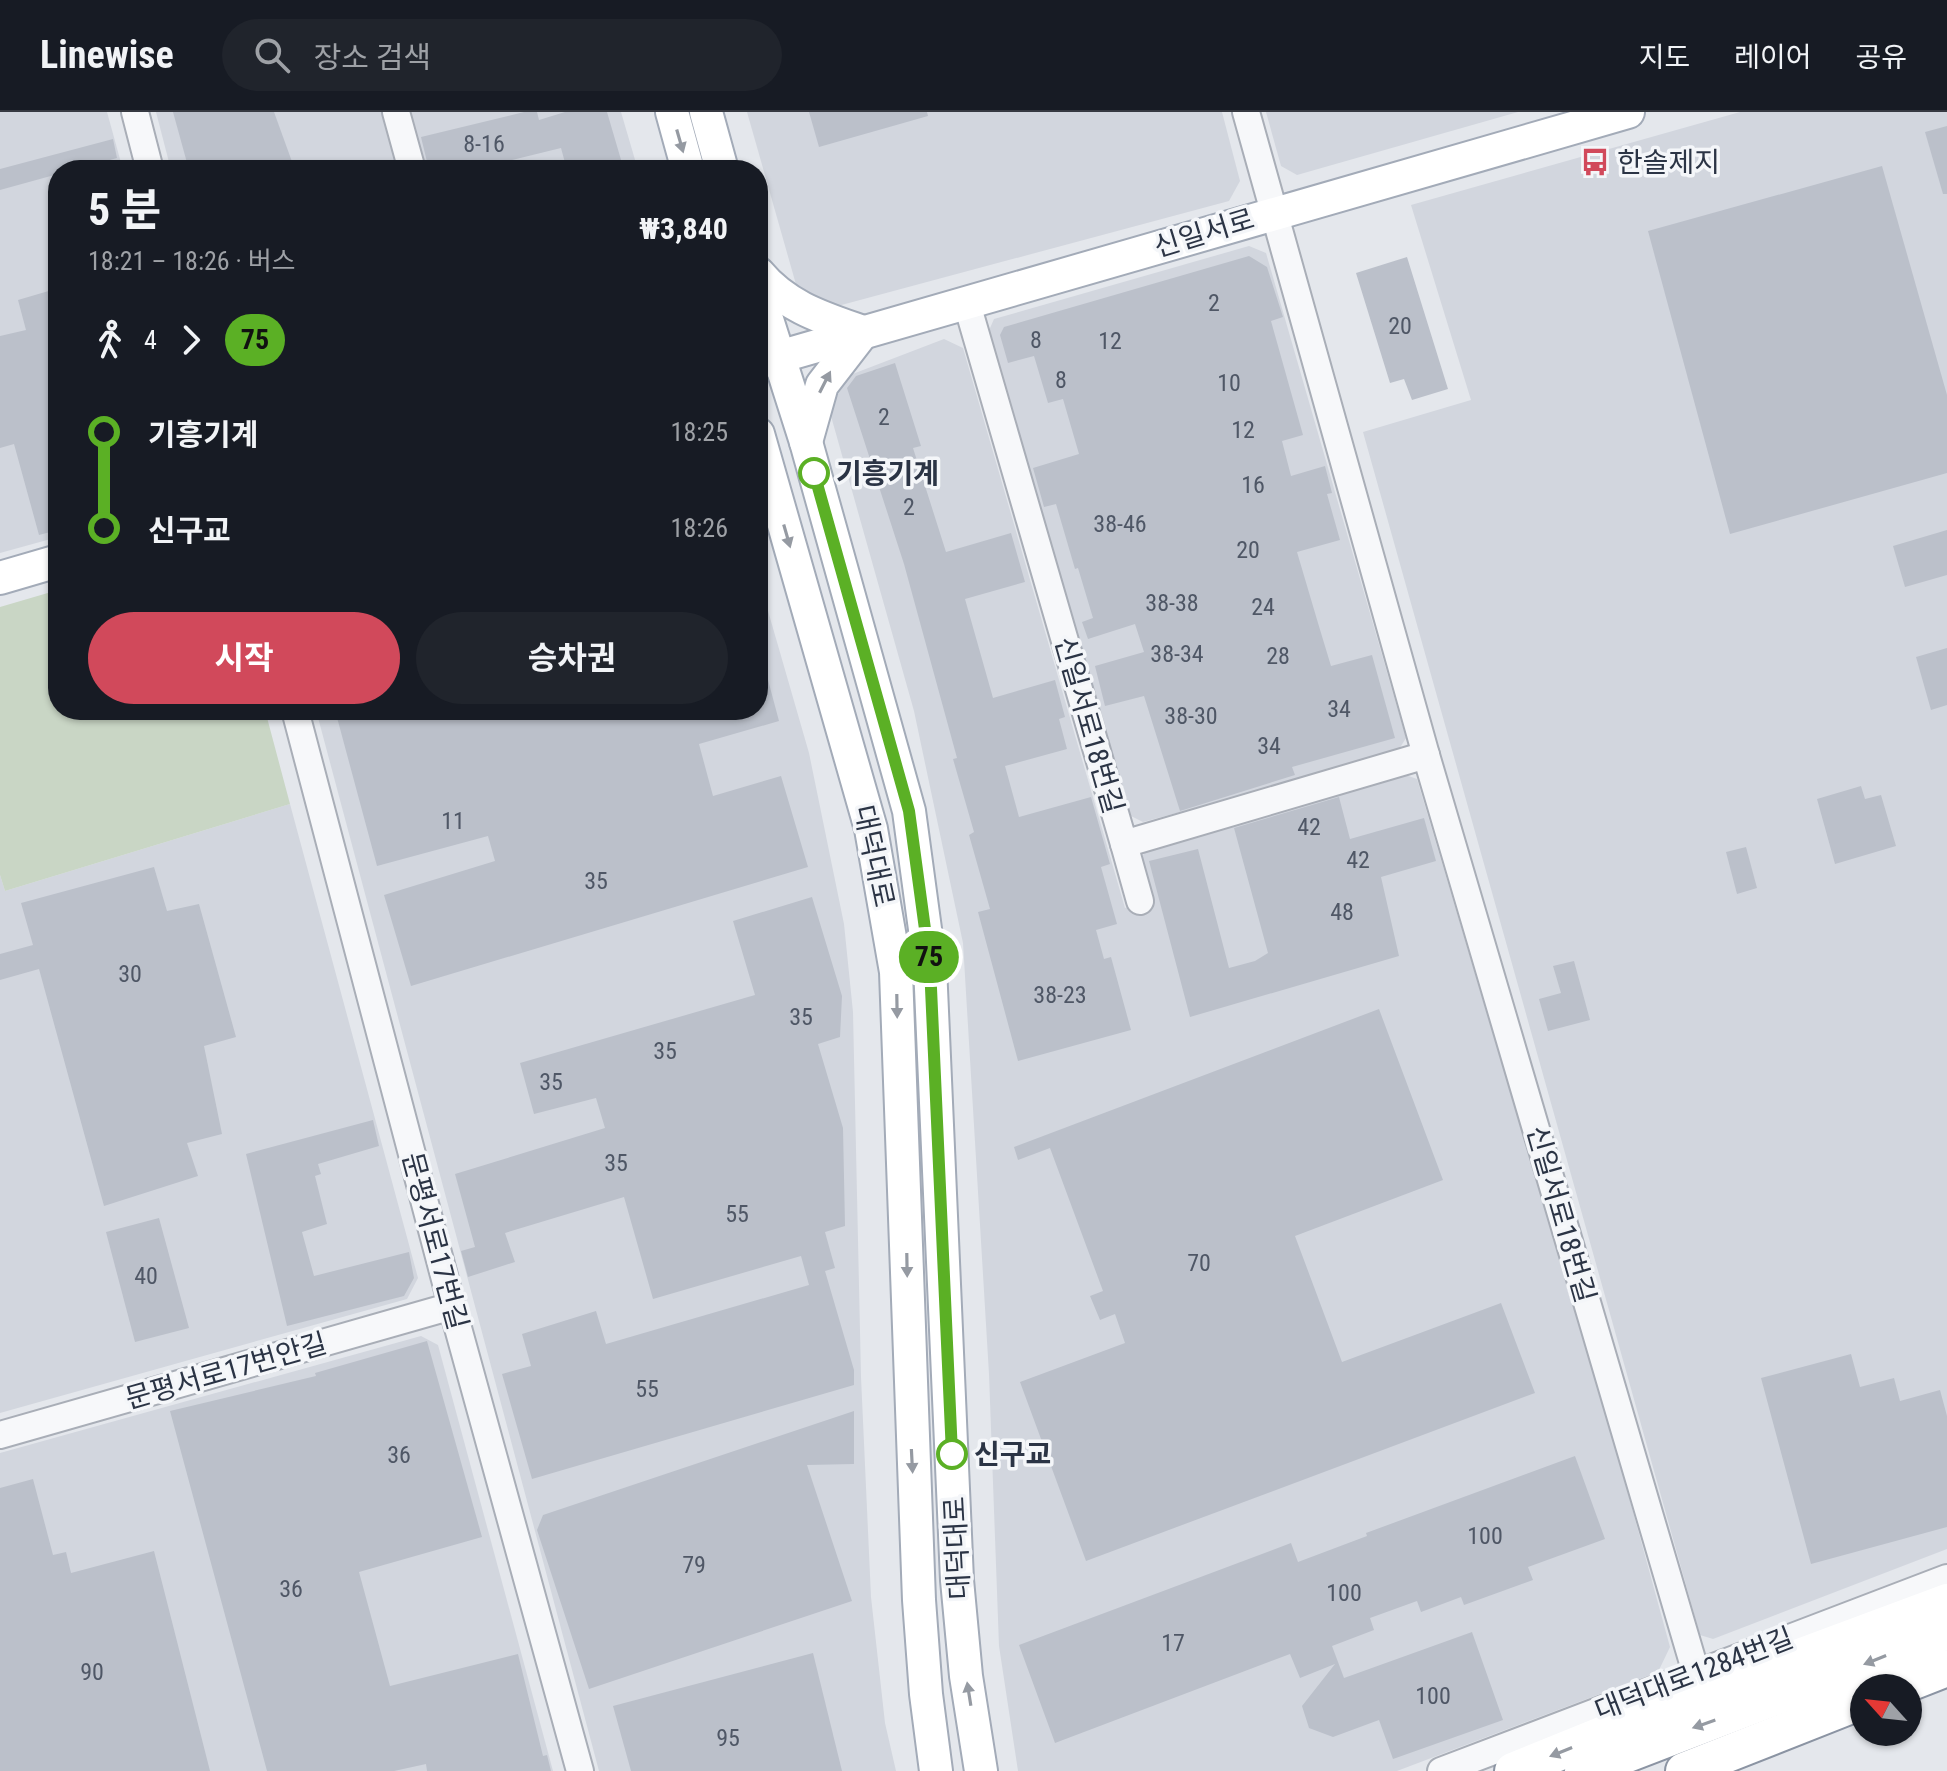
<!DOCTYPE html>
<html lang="ko">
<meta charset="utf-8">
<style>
body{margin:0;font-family:"Roboto Condensed","Noto Sans KR",sans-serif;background:#20242c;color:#f1f3f6;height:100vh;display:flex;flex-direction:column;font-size:30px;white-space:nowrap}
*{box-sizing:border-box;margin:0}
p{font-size:26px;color:#9ea1a6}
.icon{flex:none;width:44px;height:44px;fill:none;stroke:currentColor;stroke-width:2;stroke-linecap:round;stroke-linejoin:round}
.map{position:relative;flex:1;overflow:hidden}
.sheet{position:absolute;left:48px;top:48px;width:720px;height:560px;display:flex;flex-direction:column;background:#171b24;border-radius:32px;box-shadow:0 2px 6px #0004}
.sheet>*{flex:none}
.badge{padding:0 16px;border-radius:26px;font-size:28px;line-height:52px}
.needle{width:52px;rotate:297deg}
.controls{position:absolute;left:1850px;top:1562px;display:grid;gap:16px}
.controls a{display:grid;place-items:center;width:72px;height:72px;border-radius:50%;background:#171b24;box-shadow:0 2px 6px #0004;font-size:40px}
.map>.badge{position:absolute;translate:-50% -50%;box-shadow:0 0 0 4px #fff}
.legs{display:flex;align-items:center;gap:12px;height:88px;padding:0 40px;font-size:26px}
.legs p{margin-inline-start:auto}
.head{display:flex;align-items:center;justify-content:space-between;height:136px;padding:0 40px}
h1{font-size:44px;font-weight:700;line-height:60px}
.cta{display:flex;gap:16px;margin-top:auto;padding:16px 40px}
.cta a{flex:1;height:92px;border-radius:48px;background:#d1495b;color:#fff;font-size:32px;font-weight:700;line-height:92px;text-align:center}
.cta a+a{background:#20242c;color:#f1f3f6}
ul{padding:0 40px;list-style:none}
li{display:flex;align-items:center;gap:28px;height:96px;font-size:30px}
li i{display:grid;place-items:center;width:12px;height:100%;margin:0 10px;background:currentColor}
li i::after{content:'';width:20px;height:20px;margin:-10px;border:6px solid;border-radius:50%;background:#171b24}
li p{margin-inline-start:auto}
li:first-child i{background:linear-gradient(#0000 50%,currentColor 0)}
li:last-child i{background:linear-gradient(currentColor 50%,#0000 0)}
header{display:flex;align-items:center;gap:48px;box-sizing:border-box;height:112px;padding:0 40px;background:#171b24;border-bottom:2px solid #363941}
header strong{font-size:38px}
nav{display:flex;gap:44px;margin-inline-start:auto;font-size:28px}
.search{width:560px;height:72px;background:#20242c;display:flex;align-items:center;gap:20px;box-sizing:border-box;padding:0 28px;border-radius:44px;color:#9ea1a6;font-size:30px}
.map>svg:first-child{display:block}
.built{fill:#d2d6de}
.green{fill:#c9d6c5}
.building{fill:#bbc0ca}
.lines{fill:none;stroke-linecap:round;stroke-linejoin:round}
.minor-casing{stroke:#a9aeb7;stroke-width:30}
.major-casing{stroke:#a3abb8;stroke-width:36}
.highway-casing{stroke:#8b94a3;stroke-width:40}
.minor{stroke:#f7f8fa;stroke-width:26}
.major{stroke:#fff;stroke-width:32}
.highway{stroke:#fff;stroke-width:36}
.oneway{fill:#959aa2}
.line-1-casing{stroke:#fff;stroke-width:18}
.line-1{stroke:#5bb025;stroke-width:12}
.stop-1-dot{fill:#fff;stroke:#5bb025;stroke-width:4}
.labels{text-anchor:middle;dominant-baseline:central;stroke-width:7;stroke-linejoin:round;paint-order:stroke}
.number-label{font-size:24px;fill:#4f5766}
.poi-label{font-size:28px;fill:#2b3445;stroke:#f4f6f9;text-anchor:start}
.street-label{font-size:28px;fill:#2b3445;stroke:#f4f6f9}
.stop-label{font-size:28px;font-weight:bold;fill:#2b3445;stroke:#f4f6f9;text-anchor:start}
</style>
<header>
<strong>Linewise</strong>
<div class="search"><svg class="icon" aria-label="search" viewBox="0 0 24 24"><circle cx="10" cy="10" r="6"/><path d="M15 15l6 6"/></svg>장소 검색</div>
<nav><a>지도</a><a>레이어</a><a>공유</a></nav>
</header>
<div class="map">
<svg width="1947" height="1659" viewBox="0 0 1947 1659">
<rect width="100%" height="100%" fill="#e4e7ec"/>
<!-- built -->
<g class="built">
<polygon points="0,0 107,0 123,58 58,58 58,425 0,441"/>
<polygon points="156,0 382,0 398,58 171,58"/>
<polygon points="409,0 621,0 638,58 426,58"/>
<polygon points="747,0 1222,0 1240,69 1229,89 834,195 797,176"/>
<polygon points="1266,0 1518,0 1297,63 1281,54"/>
<polygon points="1740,0 1947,0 1947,1437 1713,1527 1700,1523 1363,320 1471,288 1411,93"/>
<polygon points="1249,134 1266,141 1406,626 1396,642 1143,710 1129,703 987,223 994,207"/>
<polygon points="944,227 963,236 1125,796 1151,789 1140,749 1147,736 1403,662 1417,667 1606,1301 1670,1535 1658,1560 1397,1659 1018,1659 999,1534 989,1262 963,831 914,599 829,297 850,263"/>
<polygon points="758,464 809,641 844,812 853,900 861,1265 871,1485 885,1611 896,1659 599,1659 316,598 758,598"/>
<polygon points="290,692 418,1166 407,1187 0,1301 0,763 5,779"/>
<polygon points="421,1224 438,1233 553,1659 0,1659 0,1341"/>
</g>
<!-- green -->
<polygon class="green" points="58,478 58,598 265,598 290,692 5,779 0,763 0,495"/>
<!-- building -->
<g class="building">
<polygon points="173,0 274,0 295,58 189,58"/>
<polygon points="524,0 537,0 539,8 565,0 607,0 624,58 567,58 561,36 472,58 429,58 421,25"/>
<polygon points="809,0 927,0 928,4 819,35"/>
<polygon points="1947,14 1947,82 1943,82 1925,20"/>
<polygon points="113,27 117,46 74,58 58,58 58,62 0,78 0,57"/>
<polygon points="1882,54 1947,283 1947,361 1730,422 1648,119"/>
<polygon points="1249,144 1267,155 1283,205 1271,209 1303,323 1282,329 1291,364 1325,354 1332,381 1327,382 1340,428 1297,440 1318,511 1331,554 1372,543 1395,626 1292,655 1295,663 1180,699 1144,584 1105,594 1095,554 1144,540 1135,512 1088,527 1082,510 1093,506 1078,456 1075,457 1056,392 1044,395 1033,356 1079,342 1063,287 1048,291 1034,244 1008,251 1000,223 1004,215"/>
<polygon points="1407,145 1448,277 1412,288 1404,267 1390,271 1356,161"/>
<polygon points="52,178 58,197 58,418 39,423 14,332 0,336 0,224 26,218 18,188"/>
<polygon points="895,251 921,334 913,336 946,440 1011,421 1025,470 965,487 993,586 1055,568 1065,605 1059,607 1067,637 1005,654 1019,705 1091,685 1110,752 1101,755 1117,812 1096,818 1104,847 1111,845 1131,918 1018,949 978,800 990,797 969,723 974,720 953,647 957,646 904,452 847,276 856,264"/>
<polygon points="1947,418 1947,463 1905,475 1893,434"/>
<polygon points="1947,536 1947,593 1931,598 1916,545"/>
<polygon points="758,549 763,549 779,609 699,632 713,684 781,664 808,755 411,874 384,783 495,749 488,724 377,754 335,598 758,598"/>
<polygon points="1861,674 1865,687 1881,683 1896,734 1835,752 1817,687"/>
<polygon points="1339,685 1350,727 1424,706 1436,749 1381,765 1399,844 1190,905 1149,749 1198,737 1229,856 1255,849 1268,841 1234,716"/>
<polygon points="1746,735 1757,776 1737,782 1726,740"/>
<polygon points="154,755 167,799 199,792 236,925 204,934 222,1022 187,1031 198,1064 104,1094 39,857 0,868 0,842 33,833 21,791"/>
<polygon points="812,785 842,884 840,925 818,932 843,1016 845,1114 825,1120 835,1156 825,1159 854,1258 854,1273 532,1367 502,1262 531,1254 522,1222 596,1199 606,1232 809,1173 801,1144 653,1187 624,1085 505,1121 515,1150 468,1165 461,1139 475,1135 455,1062 605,1016 596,986 534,1002 520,951 755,883 733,809"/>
<polygon points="1574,849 1590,908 1548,919 1539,887 1561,881 1553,854"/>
<polygon points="1379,897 1443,1068 1295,1124 1342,1250 1501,1191 1535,1281 1086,1449 1020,1270 1125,1231 1115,1202 1100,1208 1090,1184 1103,1179 1050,1036 1018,1048 1014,1035"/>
<polygon points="373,1008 379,1034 318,1052 321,1062 315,1064 327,1112 302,1120 314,1164 409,1140 414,1166 404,1184 287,1214 246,1042"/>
<polygon points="159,1106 189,1216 135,1230 106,1120"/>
<polygon points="427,1229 482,1425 359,1460 390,1574 518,1542 543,1644 547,1643 551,1659 427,1659 426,1652 394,1659 267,1659 170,1299 316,1264 315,1261"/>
<polygon points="1851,1242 1860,1275 1894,1266 1900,1289 1940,1278 1947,1304 1947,1415 1811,1452 1761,1266"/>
<polygon points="854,1299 854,1352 807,1353 852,1489 589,1577 537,1418 543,1403"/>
<polygon points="1575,1344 1605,1427 1528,1455 1533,1468 1464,1493 1461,1485 1421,1500 1417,1489 1370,1506 1374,1518 1332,1534 1344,1566 1472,1520 1503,1608 1393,1647 1379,1608 1333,1625 1309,1616 1302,1594 1335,1552 1300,1566 1290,1542 1055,1631 1019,1533 1291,1431 1298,1450 1367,1424 1366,1421"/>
<polygon points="33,1367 53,1443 66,1440 71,1461 154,1439 210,1659 0,1659 0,1376"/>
<polygon points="813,1541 842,1659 631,1659 613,1594"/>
</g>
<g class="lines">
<defs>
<g id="minor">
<polyline points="135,0 150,58"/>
<polyline points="396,0 412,58"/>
<polyline points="1246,0 1426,643 1696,1561"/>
<polyline points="967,192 1124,732 1426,643"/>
<polyline points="295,598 452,1194 580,1659"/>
<polyline points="1124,732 1140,789"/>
<polyline points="0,1323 452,1194"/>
<polyline points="1441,1659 1947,1466"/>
</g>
<g id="major">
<polyline points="672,0 688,58"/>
<polyline points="706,0 722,58"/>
<path d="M758,161C786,195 823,206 863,220"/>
<polyline points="758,179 806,330 909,699 930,854 957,1468 966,1564 981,1659"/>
<polyline points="758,251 1628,0"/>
<polyline points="758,322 871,717 896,860 919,1488 926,1582 936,1659"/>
<polyline points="806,330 822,273 863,220"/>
<polyline points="0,466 58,449"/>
</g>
<g id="highway">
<polyline points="1896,1576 1947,1556"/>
<polyline points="1513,1659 1735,1569 1947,1490"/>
<polyline points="1583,1659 1947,1519"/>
<polyline points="1684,1659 1864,1588"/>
</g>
</defs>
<!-- minor casing -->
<use href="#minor" class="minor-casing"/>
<!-- major casing -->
<use href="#major" class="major-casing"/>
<!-- highway casing -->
<use href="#highway" class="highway-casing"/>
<!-- minor -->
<use href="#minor" class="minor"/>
<!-- major -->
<use href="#major" class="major"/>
<!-- highway -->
<use href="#highway" class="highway"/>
</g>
<!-- one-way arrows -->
<defs><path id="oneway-solid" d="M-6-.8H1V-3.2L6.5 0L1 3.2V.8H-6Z" transform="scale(2)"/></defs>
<g class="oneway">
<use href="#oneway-solid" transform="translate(680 29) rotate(74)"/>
<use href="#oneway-solid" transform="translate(825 270) rotate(-63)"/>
<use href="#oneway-solid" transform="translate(787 424) rotate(74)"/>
<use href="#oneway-solid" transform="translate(897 894) rotate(89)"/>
<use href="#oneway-solid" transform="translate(907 1153) rotate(89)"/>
<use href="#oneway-solid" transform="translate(912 1349) rotate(87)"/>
<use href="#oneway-solid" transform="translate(1875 1548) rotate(158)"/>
<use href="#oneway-solid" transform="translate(969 1582) rotate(-99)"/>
<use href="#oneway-solid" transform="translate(1704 1612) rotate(161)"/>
<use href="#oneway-solid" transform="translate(1561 1640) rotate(158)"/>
</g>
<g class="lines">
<defs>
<polyline id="line-1" points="814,361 909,699 930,854 952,1342"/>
</defs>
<!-- line-1 casing -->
<use href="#line-1" class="line-1-casing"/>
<!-- line-1 -->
<use href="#line-1" class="line-1"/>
</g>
<!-- icons -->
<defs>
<symbol id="bus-bare" viewBox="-9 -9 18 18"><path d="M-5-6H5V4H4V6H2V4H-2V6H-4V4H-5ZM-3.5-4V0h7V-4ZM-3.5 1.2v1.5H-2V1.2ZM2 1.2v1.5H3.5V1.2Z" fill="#d1495b" stroke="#f4f6f9" stroke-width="2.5" paint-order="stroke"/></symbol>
</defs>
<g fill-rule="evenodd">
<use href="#bus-bare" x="1575" y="30" width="40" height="40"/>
</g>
<!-- markers -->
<g class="stop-1-dot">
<circle cx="814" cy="361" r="14"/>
<circle cx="952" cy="1342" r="14"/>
</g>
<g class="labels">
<!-- number labels -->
<g class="number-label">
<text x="484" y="32">8-16</text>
<text x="1214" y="191">2</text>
<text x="1400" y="214">20</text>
<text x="1036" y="228">8</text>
<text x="1110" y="229">12</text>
<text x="1061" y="268">8</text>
<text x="1229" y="271">10</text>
<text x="884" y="305">2</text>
<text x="1243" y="318">12</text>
<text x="1253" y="373">16</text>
<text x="909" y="395">2</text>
<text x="1120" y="412">38-46</text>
<text x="1248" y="438">20</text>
<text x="1172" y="491">38-38</text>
<text x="1263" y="495">24</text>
<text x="1177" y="542">38-34</text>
<text x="1278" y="544">28</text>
<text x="1339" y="597">34</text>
<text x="1191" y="604">38-30</text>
<text x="1269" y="634">34</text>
<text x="453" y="709">11</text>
<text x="1309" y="715">42</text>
<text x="1358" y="748">42</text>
<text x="596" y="769">35</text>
<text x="1342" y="800">48</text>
<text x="130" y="862">30</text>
<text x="1060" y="883">38-23</text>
<text x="801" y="905">35</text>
<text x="665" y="939">35</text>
<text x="551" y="970">35</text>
<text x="616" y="1051">35</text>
<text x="737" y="1102">55</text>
<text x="1199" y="1151">70</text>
<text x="146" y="1164">40</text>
<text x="647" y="1277">55</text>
<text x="399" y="1343">36</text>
<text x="1485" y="1424">100</text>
<text x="694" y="1453">79</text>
<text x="291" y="1477">36</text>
<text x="1344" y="1481">100</text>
<text x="1173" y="1531">17</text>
<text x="92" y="1560">90</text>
<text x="1433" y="1584">100</text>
<text x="728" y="1626">95</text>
</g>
<!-- poi labels -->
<g class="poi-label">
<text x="1617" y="50">한솔제지</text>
</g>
<!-- street labels -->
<g class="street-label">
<text transform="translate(1204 121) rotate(-17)">신일서로</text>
<text transform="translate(1089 613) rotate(74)">신일서로18번길</text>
<text transform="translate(874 744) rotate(78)">대덕대로</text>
<text transform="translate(1561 1102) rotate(74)">신일서로18번길</text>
<text transform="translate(435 1129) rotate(75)">문평서로17번길</text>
<text transform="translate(226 1259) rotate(-16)">문평서로17번안길</text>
<text transform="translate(957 1436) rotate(-93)">대덕대로</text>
<text transform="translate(1694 1562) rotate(-21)">대덕대로1284번길</text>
</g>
<!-- stop labels -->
<g class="stop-label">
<text x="836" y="361">기흥기계</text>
<text x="974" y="1342">신구교</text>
</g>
</g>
</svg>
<div class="controls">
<a><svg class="needle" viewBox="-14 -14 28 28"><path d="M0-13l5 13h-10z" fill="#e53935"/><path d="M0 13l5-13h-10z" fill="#9ea1a6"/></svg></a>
</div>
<b class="badge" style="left:929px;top:845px;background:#5bb025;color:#111">75</b>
<section class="sheet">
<div class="head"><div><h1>5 분</h1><p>18:21 – 18:26 · 버스</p></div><b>₩3,840</b></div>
<div class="legs"><svg class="icon" aria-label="walk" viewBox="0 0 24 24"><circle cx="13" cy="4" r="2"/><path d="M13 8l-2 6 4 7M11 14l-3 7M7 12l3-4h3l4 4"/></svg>4<svg class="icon" aria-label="forward" viewBox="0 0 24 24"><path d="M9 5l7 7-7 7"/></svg><b class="badge" style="background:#5bb025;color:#111">75</b></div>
<ul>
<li><i style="color:#5bb025"></i><b>기흥기계</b><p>18:25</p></li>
<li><i style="color:#5bb025"></i><b>신구교</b><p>18:26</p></li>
</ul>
<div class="cta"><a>시작</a><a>승차권</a></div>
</section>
</div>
